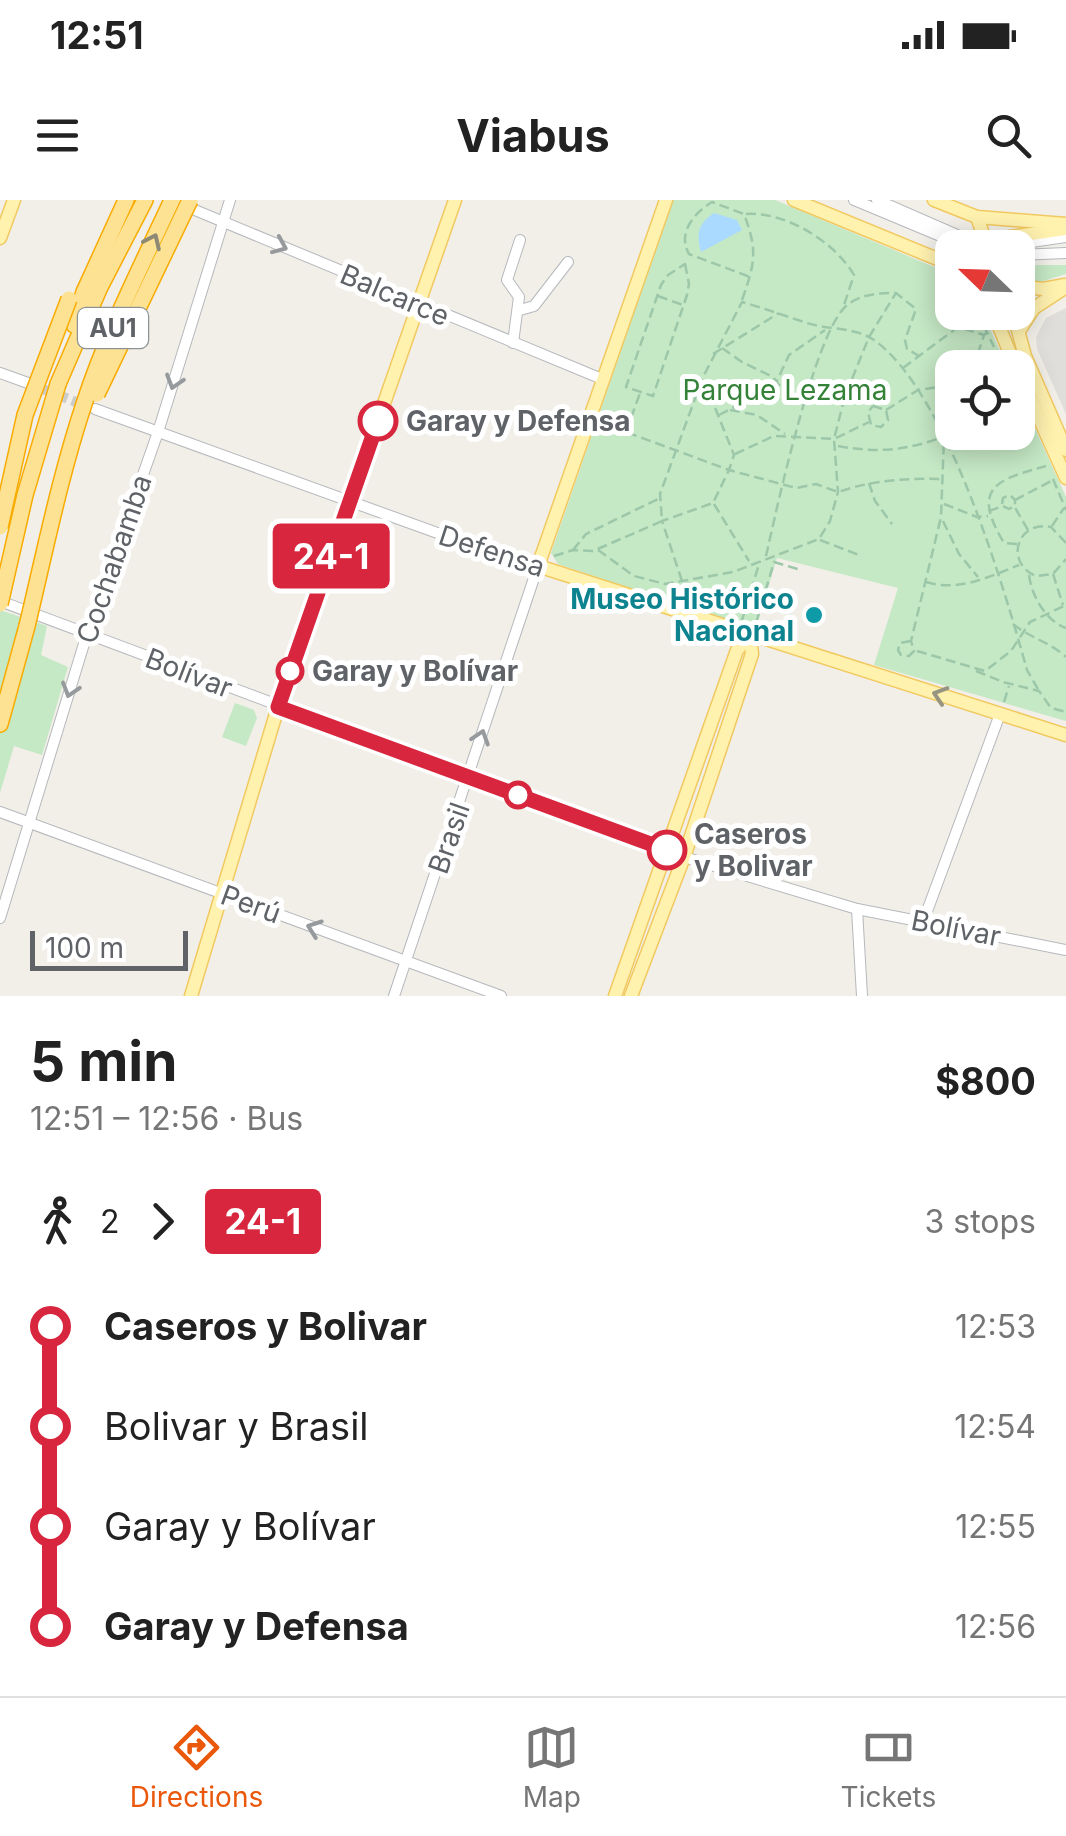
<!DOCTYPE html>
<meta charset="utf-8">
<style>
body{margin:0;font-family:Inter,sans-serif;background:#f6f6f6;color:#222;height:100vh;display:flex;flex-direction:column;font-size:38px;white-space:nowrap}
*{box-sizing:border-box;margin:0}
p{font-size:32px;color:#767676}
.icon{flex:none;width:55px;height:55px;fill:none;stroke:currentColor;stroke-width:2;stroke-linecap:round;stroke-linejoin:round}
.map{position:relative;height:796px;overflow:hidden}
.details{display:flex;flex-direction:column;background:#fff;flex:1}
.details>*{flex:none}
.badge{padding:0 20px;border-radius:8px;font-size:35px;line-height:65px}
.needle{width:65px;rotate:293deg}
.fabs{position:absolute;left:935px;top:30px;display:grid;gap:20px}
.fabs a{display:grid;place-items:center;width:100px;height:100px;border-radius:20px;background:#fff;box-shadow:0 5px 25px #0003;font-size:50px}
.scale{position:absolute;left:30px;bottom:25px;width:158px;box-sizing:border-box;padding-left:10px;border:5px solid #5f6368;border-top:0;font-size:28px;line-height:35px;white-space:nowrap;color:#5f6368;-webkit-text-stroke:8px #fff;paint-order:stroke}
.map>.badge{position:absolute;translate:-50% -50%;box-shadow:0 0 0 5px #fff}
.legs{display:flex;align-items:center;gap:15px;height:110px;padding:0 30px;font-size:32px}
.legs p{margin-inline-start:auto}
.head{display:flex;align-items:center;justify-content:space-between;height:170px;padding:0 30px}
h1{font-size:55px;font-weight:700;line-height:75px}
ul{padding:0 30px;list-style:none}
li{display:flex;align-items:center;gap:35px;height:100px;font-size:38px}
li i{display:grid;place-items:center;width:15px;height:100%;margin:0 12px;background:currentColor}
li i::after{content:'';width:25px;height:25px;margin:-12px;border:8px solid;border-radius:50%;background:#fff}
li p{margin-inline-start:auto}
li:first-child i{background:linear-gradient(#0000 50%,currentColor 0)}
li:last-child i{background:linear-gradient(currentColor 50%,#0000 0)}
.status{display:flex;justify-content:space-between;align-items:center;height:70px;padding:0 50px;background:#fff;direction:ltr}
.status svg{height:28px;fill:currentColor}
header{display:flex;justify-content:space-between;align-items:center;height:130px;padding:0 30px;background:#fff;font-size:45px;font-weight:700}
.dock{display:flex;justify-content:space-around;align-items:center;height:140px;border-top:2px solid #e0e0e0;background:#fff;font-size:28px;color:#767676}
.dock a{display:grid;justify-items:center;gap:5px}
.dock .selected{color:#ea580c}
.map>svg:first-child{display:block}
.industrial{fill:#e0deda}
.green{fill:#c5e8c5}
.water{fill:#aadaff}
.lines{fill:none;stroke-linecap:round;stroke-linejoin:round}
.minor-tunnel{stroke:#ccccc8;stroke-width:10;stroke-dasharray:10 5;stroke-linecap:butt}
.minor-casing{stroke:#b5b8bc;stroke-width:12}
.major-casing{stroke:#f2c960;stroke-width:15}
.highway-casing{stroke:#f9ab00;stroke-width:18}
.path{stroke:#9cc7a9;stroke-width:2.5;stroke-dasharray:10 5;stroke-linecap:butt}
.minor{stroke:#fff;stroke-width:10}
.major{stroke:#fff2af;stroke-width:12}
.highway{stroke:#fde293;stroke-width:15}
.highway-bridge-casing{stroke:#f9ab00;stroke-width:18;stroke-linecap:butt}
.highway-bridge{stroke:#fde293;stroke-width:15}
.oneway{stroke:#8e8975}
.oneway2{stroke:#979a9d}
.oneway3{stroke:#979581}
.line-1-casing{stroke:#fff;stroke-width:22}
.line-1{stroke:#d7263d;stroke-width:15}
.stop-1-dot{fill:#fff;stroke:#d7263d;stroke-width:5}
.culture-dot{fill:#0f9aa8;stroke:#fff;stroke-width:4}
.labels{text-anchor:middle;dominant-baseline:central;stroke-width:10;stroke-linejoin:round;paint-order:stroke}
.shield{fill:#fff;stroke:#8f9295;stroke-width:2.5}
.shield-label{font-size:25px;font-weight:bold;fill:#5f6368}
.street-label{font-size:28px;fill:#5f6368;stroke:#fff}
.park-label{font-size:28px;fill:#348238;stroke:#fff}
.stop-label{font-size:28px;font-weight:bold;fill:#5f6368;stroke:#fff;text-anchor:start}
.culture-label{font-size:28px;font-weight:bold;fill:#0d838f;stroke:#fff;text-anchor:end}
</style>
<div class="status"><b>12:51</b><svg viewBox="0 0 49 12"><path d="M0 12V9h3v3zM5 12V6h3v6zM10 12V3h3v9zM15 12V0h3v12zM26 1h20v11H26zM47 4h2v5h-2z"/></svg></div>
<header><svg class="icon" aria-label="menu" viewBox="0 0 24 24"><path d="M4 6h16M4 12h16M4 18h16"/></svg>Viabus<svg class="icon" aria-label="search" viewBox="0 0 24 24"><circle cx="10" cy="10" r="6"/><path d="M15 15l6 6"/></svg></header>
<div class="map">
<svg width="1066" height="796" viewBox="0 0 1066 796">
<rect width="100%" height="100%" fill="#f1efe8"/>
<!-- industrial -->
<polygon class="industrial" points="1066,108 1066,214 1037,149 1036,137 1046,118"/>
<!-- green -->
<g class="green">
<polygon points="673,0 775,0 946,72 952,76 952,112 983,113 1007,167 952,168 952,232 1018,232 1018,191 1066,297 1066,521 874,465 898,388 777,358 755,431 558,364 551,353"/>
<polygon points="1018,65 1066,65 1066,74 1040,82 1018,80"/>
<polygon points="0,410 47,426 41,455 68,467 42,555 14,546 0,593"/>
<polygon points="235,503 254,510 257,518 246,546 222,537"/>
</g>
<!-- water -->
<path class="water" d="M714,13L737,20L742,30L701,52C696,33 698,24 714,13Z"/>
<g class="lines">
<!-- minor-tunnel -->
<polyline class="minor-tunnel" points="30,184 89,207"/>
<defs>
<g id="minor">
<polyline points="854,0 969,48"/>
<polyline points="877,0 987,48"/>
<polyline points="190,8 602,179"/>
<polyline points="998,47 1066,37"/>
<polyline points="1018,55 1066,53"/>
<polyline points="520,110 534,106 568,62"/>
<polyline points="513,143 519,97 507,80 520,40"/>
<polyline points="0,173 28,183"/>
<polyline points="95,209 523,364 538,366 394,796"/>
<polyline points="0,401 684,657 857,709 1066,750"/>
<polyline points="0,612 501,796"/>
<polyline points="857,709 862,796"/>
<polyline points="0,718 87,434 158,232 230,0"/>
<polyline points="923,722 1000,514"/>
</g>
<g id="major">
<polyline points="666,0 538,366 1066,535"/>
<polyline points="794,0 952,65"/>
<polyline points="934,0 977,17 1066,24"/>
<polyline points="977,17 988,48"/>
<polyline points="0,38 14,0"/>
<polyline points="990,48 1010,37 1066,29"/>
<polyline points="1018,86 1043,89 1065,85"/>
<polyline points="993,112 1016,168"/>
<polyline points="1013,112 1025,156 1066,250"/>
<polyline points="1019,131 1034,108 1066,87"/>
<polyline points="1018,171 1066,278"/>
<polyline points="191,796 278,507 455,0"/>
<polyline points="615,796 737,450 750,435"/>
<polyline points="631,796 684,657 752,454 750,435"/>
</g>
<g id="highway">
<polyline points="74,125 84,92 126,0"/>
<polyline points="58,184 100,87 145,0"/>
<polyline points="0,524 27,426"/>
</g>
</defs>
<!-- minor casing -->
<use href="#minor" class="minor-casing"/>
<!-- major casing -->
<use href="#major" class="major-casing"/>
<!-- highway casing -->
<use href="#highway" class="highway-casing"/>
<!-- path -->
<g class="path">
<path d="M746,14C785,11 835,42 854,75L844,105"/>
<polygon points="685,64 689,84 687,95 653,196 626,187 661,85 668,75"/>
<polyline points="658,96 683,105"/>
<path d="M742,100C755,63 758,51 744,14L712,2C694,13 677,33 689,54L750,77"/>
<polyline points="977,112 994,147"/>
<polyline points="722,148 742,162 773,177 785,193 805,201"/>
<polyline points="713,154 779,113"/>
<polyline points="903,168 958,127 984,135"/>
<polyline points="973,168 984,135 990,130"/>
<polyline points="853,183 873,206 886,210 888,220 881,227 871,225 868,212 873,206"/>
<polyline points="730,210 757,215 785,234"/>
<polyline points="886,210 918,190 952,185"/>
<polyline points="719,215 774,187 789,155 825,130"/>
<polyline points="599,222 729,270 734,255 703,178"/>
<polyline points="626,232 640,193"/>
<path d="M838,246C876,253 906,251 942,237"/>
<polyline points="735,254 774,236 834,239 869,222"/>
<polyline points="1053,279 1066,310"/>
<polyline points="869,283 875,301 892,324"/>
<polyline points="1015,300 1053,280"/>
<polyline points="714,304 749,361"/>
<polyline points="944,304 977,317 988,316"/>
<polyline points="1002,304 1003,298 1010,295 1015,300 1015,305"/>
<polyline points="989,311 1003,306 1009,309 1014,306 1028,330"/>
<polyline points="943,321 959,354 978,377"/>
<polyline points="1052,326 1064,308"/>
<polyline points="820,340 859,355"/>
<path d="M1066,343L1051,327C1017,320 1004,363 1036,376L1053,374L1066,359"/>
<path d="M1017,344L1004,343C971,288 995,280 1046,266"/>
<polyline points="573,350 586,334 658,299"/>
<polyline points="598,350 634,376 665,384 733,372 819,339 830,321 838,292 834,239 845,196 869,137 896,93"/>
<path d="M554,356L573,350L593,351L662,321L660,294L703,177L742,102C764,108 785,116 807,123C829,130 855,127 874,140C947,192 1003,384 1027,470L1039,491"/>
<path d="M766,356C777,307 814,137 845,107C859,94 878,93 896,93L916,109L905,140L907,149L919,156"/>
<polyline points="1053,374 1063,405"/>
<path d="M1029,375C1032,397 1046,421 1066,428"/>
<path d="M682,381L662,321L713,303L729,270L796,288L816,284L838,292C873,280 907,278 944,279"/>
<path d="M926,382C958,392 989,377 1019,365"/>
<polyline points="742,420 760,361"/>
<polyline points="757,420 774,362 801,370"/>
<path d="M1013,424C1030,438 1050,442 1066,457"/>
<polyline points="911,441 900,443 898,450 901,455 909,456 914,451 911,441 941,317 944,237 952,218"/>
<polyline points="917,451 985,471 1011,451 1030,422 1066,405"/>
<polyline points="976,471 1003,482 1039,491 1051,508 1066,512"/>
<polyline points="1004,502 1009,486"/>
</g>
<!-- minor -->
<use href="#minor" class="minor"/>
<!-- major -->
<use href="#major" class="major"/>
<!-- highway -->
<use href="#highway" class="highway"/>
<defs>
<g id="highway-bridge">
<polyline points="97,194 190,0"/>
<polyline points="0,327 25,215 69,99"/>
<polyline points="0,404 25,295 58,184"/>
<path d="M27,426C45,351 60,276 84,204C107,133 141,67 172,0"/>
</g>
</defs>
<!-- highway-bridge casing -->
<use href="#highway-bridge" class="highway-bridge-casing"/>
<!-- highway-bridge -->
<use href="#highway-bridge" class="highway-bridge"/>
</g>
<!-- one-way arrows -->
<defs><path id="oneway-chevron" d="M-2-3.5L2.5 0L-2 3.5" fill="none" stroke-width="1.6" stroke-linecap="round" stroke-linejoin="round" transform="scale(2.5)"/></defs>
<use class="oneway" href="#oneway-chevron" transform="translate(153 41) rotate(-65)"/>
<g class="oneway2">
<use href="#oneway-chevron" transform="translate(280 46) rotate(23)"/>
<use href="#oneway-chevron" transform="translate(174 182) rotate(107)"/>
<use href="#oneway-chevron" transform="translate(70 490) rotate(107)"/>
<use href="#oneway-chevron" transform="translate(481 537) rotate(-72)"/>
<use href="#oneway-chevron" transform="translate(314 728) rotate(-160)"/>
</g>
<use class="oneway3" href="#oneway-chevron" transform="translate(940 495) rotate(-162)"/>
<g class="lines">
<defs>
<polyline id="line-1" points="378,221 278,507 667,650"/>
</defs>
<!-- line-1 casing -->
<use href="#line-1" class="line-1-casing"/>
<!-- line-1 -->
<use href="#line-1" class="line-1"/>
</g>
<!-- markers -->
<g class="stop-1-dot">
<circle cx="378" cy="221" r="18"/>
<circle cx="290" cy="471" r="12"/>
<circle cx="518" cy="595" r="12"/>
<circle cx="667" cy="650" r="18"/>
</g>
<circle class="culture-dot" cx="814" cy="415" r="10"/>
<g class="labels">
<!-- shield labels -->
<rect class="shield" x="78" y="108" width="70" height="40" rx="8"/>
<g class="shield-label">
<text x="113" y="128">AU1</text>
</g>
<!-- street labels -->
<g class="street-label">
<text transform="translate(395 95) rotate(23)">Balcarce</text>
<text transform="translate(492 351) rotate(18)">Defensa</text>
<text transform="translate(114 359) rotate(-71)">Cochabamba</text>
<text transform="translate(189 473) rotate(21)">Bolívar</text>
<text transform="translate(449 638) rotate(-71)">Brasil</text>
<text transform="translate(251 704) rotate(20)">Perú</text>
<text transform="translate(956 728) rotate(11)">Bolívar</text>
</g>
<!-- park labels -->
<g class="park-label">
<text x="785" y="190">Parque Lezama</text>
</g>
<!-- stop labels -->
<g class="stop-label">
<text x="406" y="221">Garay y Defensa</text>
<text x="312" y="471">Garay y Bolívar</text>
<text x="694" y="634">Caseros<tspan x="694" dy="32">y Bolivar</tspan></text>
</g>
<!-- culture labels -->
<g class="culture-label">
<text x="794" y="399">Museo Histórico<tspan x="794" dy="32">Nacional</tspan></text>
</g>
</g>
</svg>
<div class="fabs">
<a><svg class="needle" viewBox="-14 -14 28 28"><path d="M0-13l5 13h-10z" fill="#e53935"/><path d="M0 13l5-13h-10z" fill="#767676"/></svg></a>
<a><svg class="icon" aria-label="locate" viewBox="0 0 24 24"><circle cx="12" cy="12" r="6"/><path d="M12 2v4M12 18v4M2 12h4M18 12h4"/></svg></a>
</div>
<div class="scale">100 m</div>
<b class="badge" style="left:331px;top:356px;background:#d7263d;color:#fff">24-1</b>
</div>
<section class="details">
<div class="head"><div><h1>5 min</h1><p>12:51 – 12:56 · Bus</p></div><b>$800</b></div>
<div class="legs"><svg class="icon" aria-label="walk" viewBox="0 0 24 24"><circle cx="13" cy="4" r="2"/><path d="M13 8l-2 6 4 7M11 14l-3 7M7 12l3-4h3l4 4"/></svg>2<svg class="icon" aria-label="forward" viewBox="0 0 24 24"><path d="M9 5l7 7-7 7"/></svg><b class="badge" style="background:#d7263d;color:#fff">24-1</b><p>3 stops</p></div>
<ul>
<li><i style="color:#d7263d"></i><b>Caseros y Bolivar</b><p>12:53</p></li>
<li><i style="color:#d7263d"></i><span>Bolivar y Brasil</span><p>12:54</p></li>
<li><i style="color:#d7263d"></i><span>Garay y Bolívar</span><p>12:55</p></li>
<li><i style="color:#d7263d"></i><b>Garay y Defensa</b><p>12:56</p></li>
</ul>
</section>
<nav class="dock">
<a class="selected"><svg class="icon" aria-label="directions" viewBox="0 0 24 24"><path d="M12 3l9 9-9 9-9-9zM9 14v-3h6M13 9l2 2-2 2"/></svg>Directions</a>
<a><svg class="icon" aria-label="map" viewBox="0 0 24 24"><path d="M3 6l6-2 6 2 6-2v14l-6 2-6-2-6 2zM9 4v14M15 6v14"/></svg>Map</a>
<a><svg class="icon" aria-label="tickets" viewBox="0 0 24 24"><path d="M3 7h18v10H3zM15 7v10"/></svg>Tickets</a>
</nav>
